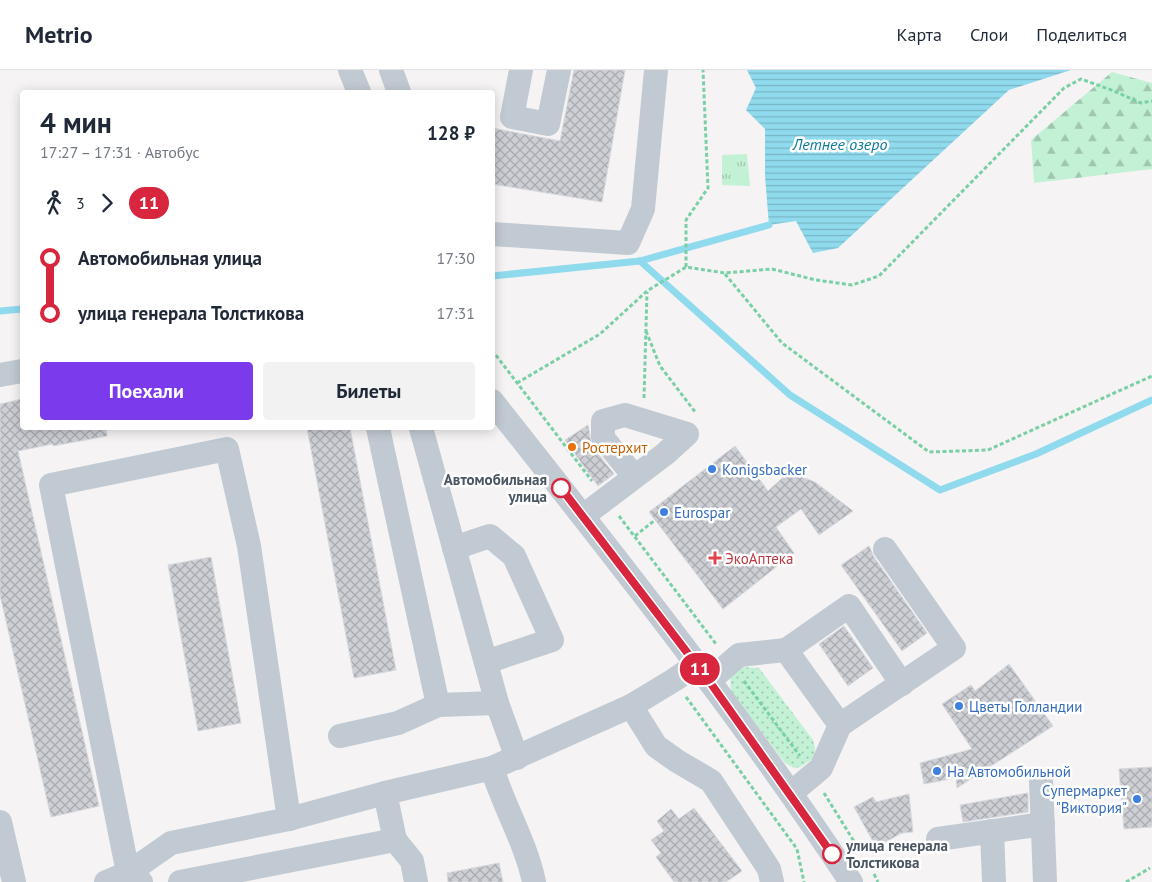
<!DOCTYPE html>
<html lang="ru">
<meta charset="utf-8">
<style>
body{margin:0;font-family:"PT Sans",sans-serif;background:#f2f2f3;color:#1f2937;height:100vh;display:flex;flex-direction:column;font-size:19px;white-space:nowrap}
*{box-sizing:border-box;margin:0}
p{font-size:16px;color:#747a83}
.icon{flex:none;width:28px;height:28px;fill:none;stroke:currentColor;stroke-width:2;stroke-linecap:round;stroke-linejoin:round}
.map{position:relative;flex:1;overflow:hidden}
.sheet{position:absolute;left:20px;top:20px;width:475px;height:340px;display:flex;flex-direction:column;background:#fff;border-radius:5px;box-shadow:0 2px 12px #0003}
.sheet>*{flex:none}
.badge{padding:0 10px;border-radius:16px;font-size:18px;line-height:32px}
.map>.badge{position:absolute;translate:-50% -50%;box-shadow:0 0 0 2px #fff}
.legs{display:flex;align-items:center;gap:8px;height:55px;padding:0 20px;font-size:16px}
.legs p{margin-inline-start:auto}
.head{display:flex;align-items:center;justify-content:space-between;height:85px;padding:0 20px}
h1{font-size:28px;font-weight:700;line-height:38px}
.button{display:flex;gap:10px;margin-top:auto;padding:10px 20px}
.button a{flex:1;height:58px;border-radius:5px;background:#7c3aed;color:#fff;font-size:20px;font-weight:700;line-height:58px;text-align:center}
.button a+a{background:#f2f2f3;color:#1f2937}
ul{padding:0 20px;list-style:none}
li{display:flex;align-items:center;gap:18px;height:55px;font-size:19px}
li i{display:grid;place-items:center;width:8px;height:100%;margin:0 6px;background:currentColor}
li i::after{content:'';width:12px;height:12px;margin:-6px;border:4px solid;border-radius:50%;background:#fff}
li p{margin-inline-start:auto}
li:first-child i{background:linear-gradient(#0000 50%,currentColor 0)}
li:last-child i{background:linear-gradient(currentColor 50%,#0000 0)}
header{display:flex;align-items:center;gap:30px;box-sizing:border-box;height:70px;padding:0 25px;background:#fff;border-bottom:1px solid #e0e1e3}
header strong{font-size:24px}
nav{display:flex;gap:28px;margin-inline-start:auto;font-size:18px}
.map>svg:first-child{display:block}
.grass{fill:url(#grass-dots)}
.forest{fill:url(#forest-firs)}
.park{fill:url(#park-tufts)}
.water{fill:url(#water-rules)}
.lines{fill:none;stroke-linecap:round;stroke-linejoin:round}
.stream{stroke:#90daee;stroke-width:7}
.building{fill:url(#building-cross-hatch);stroke:#d7d9de}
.path{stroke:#7ad0a6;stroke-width:3;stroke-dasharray:4 2.5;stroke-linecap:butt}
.minor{stroke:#c1cad2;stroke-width:24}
.line-1-casing{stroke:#fff;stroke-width:11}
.line-1{stroke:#d7263d;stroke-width:8}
.food-dot{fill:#e8710a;stroke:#fff;stroke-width:2}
.shop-dot{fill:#3f7fe0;stroke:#fff;stroke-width:2}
.stop-1-dot{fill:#fff;stroke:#d7263d;stroke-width:2.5}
.health-dot{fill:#e0444e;stroke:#fff;stroke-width:2}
.labels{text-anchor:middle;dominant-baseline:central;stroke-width:5;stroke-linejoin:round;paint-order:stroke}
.food-label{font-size:15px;fill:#c56008;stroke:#fff;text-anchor:start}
.shop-label{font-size:15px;fill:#366cbe;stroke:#fff;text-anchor:start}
.stop-label{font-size:15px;font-weight:bold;fill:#4a5661;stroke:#fff;text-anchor:end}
.health-label{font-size:15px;fill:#be3a42;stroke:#fff;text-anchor:start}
.water-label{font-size:16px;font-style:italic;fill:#0c7c9b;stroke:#fff}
</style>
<header>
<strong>Metrio</strong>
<nav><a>Карта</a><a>Слои</a><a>Поделиться</a></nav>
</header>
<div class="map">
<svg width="1152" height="812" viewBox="0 0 1152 812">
<defs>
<pattern id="grass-dots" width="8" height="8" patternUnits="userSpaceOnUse" patternTransform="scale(1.25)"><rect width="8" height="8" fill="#c3f1d5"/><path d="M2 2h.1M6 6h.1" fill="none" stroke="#a0c6b0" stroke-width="1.8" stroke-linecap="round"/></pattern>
<pattern id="forest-firs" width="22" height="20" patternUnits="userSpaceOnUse" patternTransform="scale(1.25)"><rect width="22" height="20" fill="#c3f1d5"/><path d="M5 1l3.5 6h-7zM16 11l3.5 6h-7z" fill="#a0c6b0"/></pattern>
<pattern id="park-tufts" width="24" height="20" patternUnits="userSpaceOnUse" patternTransform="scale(1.25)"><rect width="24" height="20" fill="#c3f1d5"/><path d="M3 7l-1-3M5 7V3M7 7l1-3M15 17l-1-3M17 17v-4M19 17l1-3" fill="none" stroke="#a0c6b0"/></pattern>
<pattern id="water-rules" width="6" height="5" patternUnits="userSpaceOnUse" patternTransform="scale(1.25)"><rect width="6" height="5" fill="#90daee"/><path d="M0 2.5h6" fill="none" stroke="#78b4c4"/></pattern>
<pattern id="building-cross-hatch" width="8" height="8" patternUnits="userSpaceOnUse" patternTransform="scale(1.25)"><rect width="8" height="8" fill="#cdcfd5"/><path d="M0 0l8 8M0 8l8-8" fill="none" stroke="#a8abb0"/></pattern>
</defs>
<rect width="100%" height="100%" fill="#f5f3f3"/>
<!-- grass -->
<polygon class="grass" points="742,597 759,598 813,670 815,678 814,688 800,697 794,698 785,693 731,621 730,605"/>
<!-- forest -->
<polygon class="forest" points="1112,2 1152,13 1152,99 1034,113 1031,70"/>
<!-- park -->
<polygon class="park" points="747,84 750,116 722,115 722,85"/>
<!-- water -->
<polygon class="water" points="747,0 1071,0 1009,20 838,178 813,183 796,151 769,155 765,106 765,59 746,40 756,18"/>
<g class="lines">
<!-- stream -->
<g class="stream">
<polyline points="640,191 790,325 940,420 1036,384 1152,330"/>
<polyline points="492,206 640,191 769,155"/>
<polyline points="0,241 22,239"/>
</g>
</g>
<!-- building -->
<g class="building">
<polygon points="574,0 625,0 602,132 492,114 492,58 560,71"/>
<polygon points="22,329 22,358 106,358 107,366 53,376 53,374 18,381 99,736 51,747 0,525 0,334"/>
<polygon points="588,355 592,376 614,404 598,416 565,370"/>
<polygon points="307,358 350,358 396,600 354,608"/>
<polygon points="735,376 768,421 789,402 815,412 853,441 819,465 801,439 776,457 794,483 723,539 649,442"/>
<polygon points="869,476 874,487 927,563 902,581 841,495"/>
<polygon points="211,487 241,653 198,661 168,495"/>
<polygon points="844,556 873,598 848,616 819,574"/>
<polygon points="1009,594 1053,656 957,718 956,708 924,714 920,693 972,679 942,634 971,615 975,621"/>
<polygon points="1152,697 1152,757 1124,759 1119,699"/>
<polygon points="1028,723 1028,742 963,752 960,735"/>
<polygon points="909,724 913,762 902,763 876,777 854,737 873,727 876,732"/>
<polygon points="694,738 742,801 726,812 674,812 656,787 661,783 651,770 664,761 657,751 671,739 679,749"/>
<polygon points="499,793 503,812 448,812 447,803"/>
</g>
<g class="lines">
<!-- path -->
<g class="path">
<polyline points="686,197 686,150 708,118 703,0"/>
<polyline points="725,204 782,273 929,382 988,380 1152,306"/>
<polyline points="646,261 660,296 696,343"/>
<polyline points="492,280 592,411"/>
<polyline points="517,313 600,264 647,221 686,197 725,203 772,199 816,210 852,215 879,206 1064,18 1081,9 1114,21 1141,33 1152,31"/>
<polyline points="644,328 647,222"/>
<polyline points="619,446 716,574"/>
<polyline points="635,466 655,450"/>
<polyline points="744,611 800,686"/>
<polyline points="686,627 797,779 804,812"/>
<polyline points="824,723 855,773"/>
<polyline points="874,804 878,812"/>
<polyline points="1126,812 1150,798"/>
</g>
<!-- minor -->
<g class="minor">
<polyline points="350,0 359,22"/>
<polyline points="391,0 399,22"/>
<polyline points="521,0 512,47 548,54 559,0"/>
<polyline points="492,164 628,173 643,139 656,0"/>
<polyline points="0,305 22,301"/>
<path d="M492,331C616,488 741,645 851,812"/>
<polyline points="378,358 438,635 497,633"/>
<polyline points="421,358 497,633 517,688"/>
<polyline points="583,446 665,384 687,364 625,345 603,351 603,368 634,406"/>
<polyline points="454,478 490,466 514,486 552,570 486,592"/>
<polyline points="786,580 849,536 902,614"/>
<polyline points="709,611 739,585 786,580 840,655 821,698 791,723"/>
<polyline points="631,636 656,676 677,691 711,711 769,799 772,812"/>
<polyline points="840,655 954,578 885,479"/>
<polyline points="340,666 398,653 438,635"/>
<path d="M492,698C504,737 526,773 534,812"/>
<polyline points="1041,711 1045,812"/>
<polyline points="385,723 395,770 412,791 416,812"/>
<polyline points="0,752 14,812"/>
<polyline points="992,761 994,812"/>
<polyline points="938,769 1043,754"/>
<polyline points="106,812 128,803 171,773 289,749 385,723 492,698 631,636 674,610 696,595"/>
<polyline points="141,812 128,803 51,415 227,379 249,476 289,749"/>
<polyline points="180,812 395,770"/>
</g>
</g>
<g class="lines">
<defs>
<polyline id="line-1" points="561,418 709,611 832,784"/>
</defs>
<!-- line-1 casing -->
<use href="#line-1" class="line-1-casing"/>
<!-- line-1 -->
<use href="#line-1" class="line-1"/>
</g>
<!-- markers -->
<circle class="food-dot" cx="572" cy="377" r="5"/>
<g class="shop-dot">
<circle cx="712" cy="399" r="5"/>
<circle cx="664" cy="442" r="5"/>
<circle cx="959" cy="636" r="5"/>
<circle cx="937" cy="701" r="5"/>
<circle cx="1137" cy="729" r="5"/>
</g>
<g class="stop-1-dot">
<circle cx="561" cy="418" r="9"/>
<circle cx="832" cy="784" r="9"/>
</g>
<path class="health-dot" d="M712.5 480.5h5v5h5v5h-5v5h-5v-5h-5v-5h5z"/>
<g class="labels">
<!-- food labels -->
<g class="food-label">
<text x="582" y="377">Ростерхит</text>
</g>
<!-- shop labels -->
<g class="shop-label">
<text x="722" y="399">Konigsbacker</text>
<text x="674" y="442">Eurospar</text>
<text x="969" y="636">Цветы Голландии</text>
<text x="947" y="701">На Автомобильной</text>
<text x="1127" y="720" text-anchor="end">Супермаркет<tspan x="1127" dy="17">"Виктория"</tspan></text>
</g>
<!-- stop labels -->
<g class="stop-label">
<text x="547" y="409">Автомобильная<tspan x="547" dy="17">улица</tspan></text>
<text x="846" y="775" text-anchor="start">улица генерала<tspan x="846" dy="17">Толстикова</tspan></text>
</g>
<!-- health labels -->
<g class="health-label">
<text x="725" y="488">ЭкоАптека</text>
</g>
<!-- water labels -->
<g class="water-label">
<text x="840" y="74">Летнее озеро</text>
</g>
</g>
</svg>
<b class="badge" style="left:700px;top:599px;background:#d7263d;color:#fff">11</b>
<section class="sheet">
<div class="head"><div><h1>4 мин</h1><p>17:27 – 17:31 · Автобус</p></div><b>128 ₽</b></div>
<div class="legs"><svg class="icon" aria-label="walk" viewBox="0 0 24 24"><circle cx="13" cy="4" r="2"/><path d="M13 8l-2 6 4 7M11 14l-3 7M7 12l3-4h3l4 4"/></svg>3<svg class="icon" aria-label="forward" viewBox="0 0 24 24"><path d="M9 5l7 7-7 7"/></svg><b class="badge" style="background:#d7263d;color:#fff">11</b></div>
<ul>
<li><i style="color:#d7263d"></i><b>Автомобильная улица</b><p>17:30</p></li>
<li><i style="color:#d7263d"></i><b>улица генерала Толстикова</b><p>17:31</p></li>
</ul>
<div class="button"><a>Поехали</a><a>Билеты</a></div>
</section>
</div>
